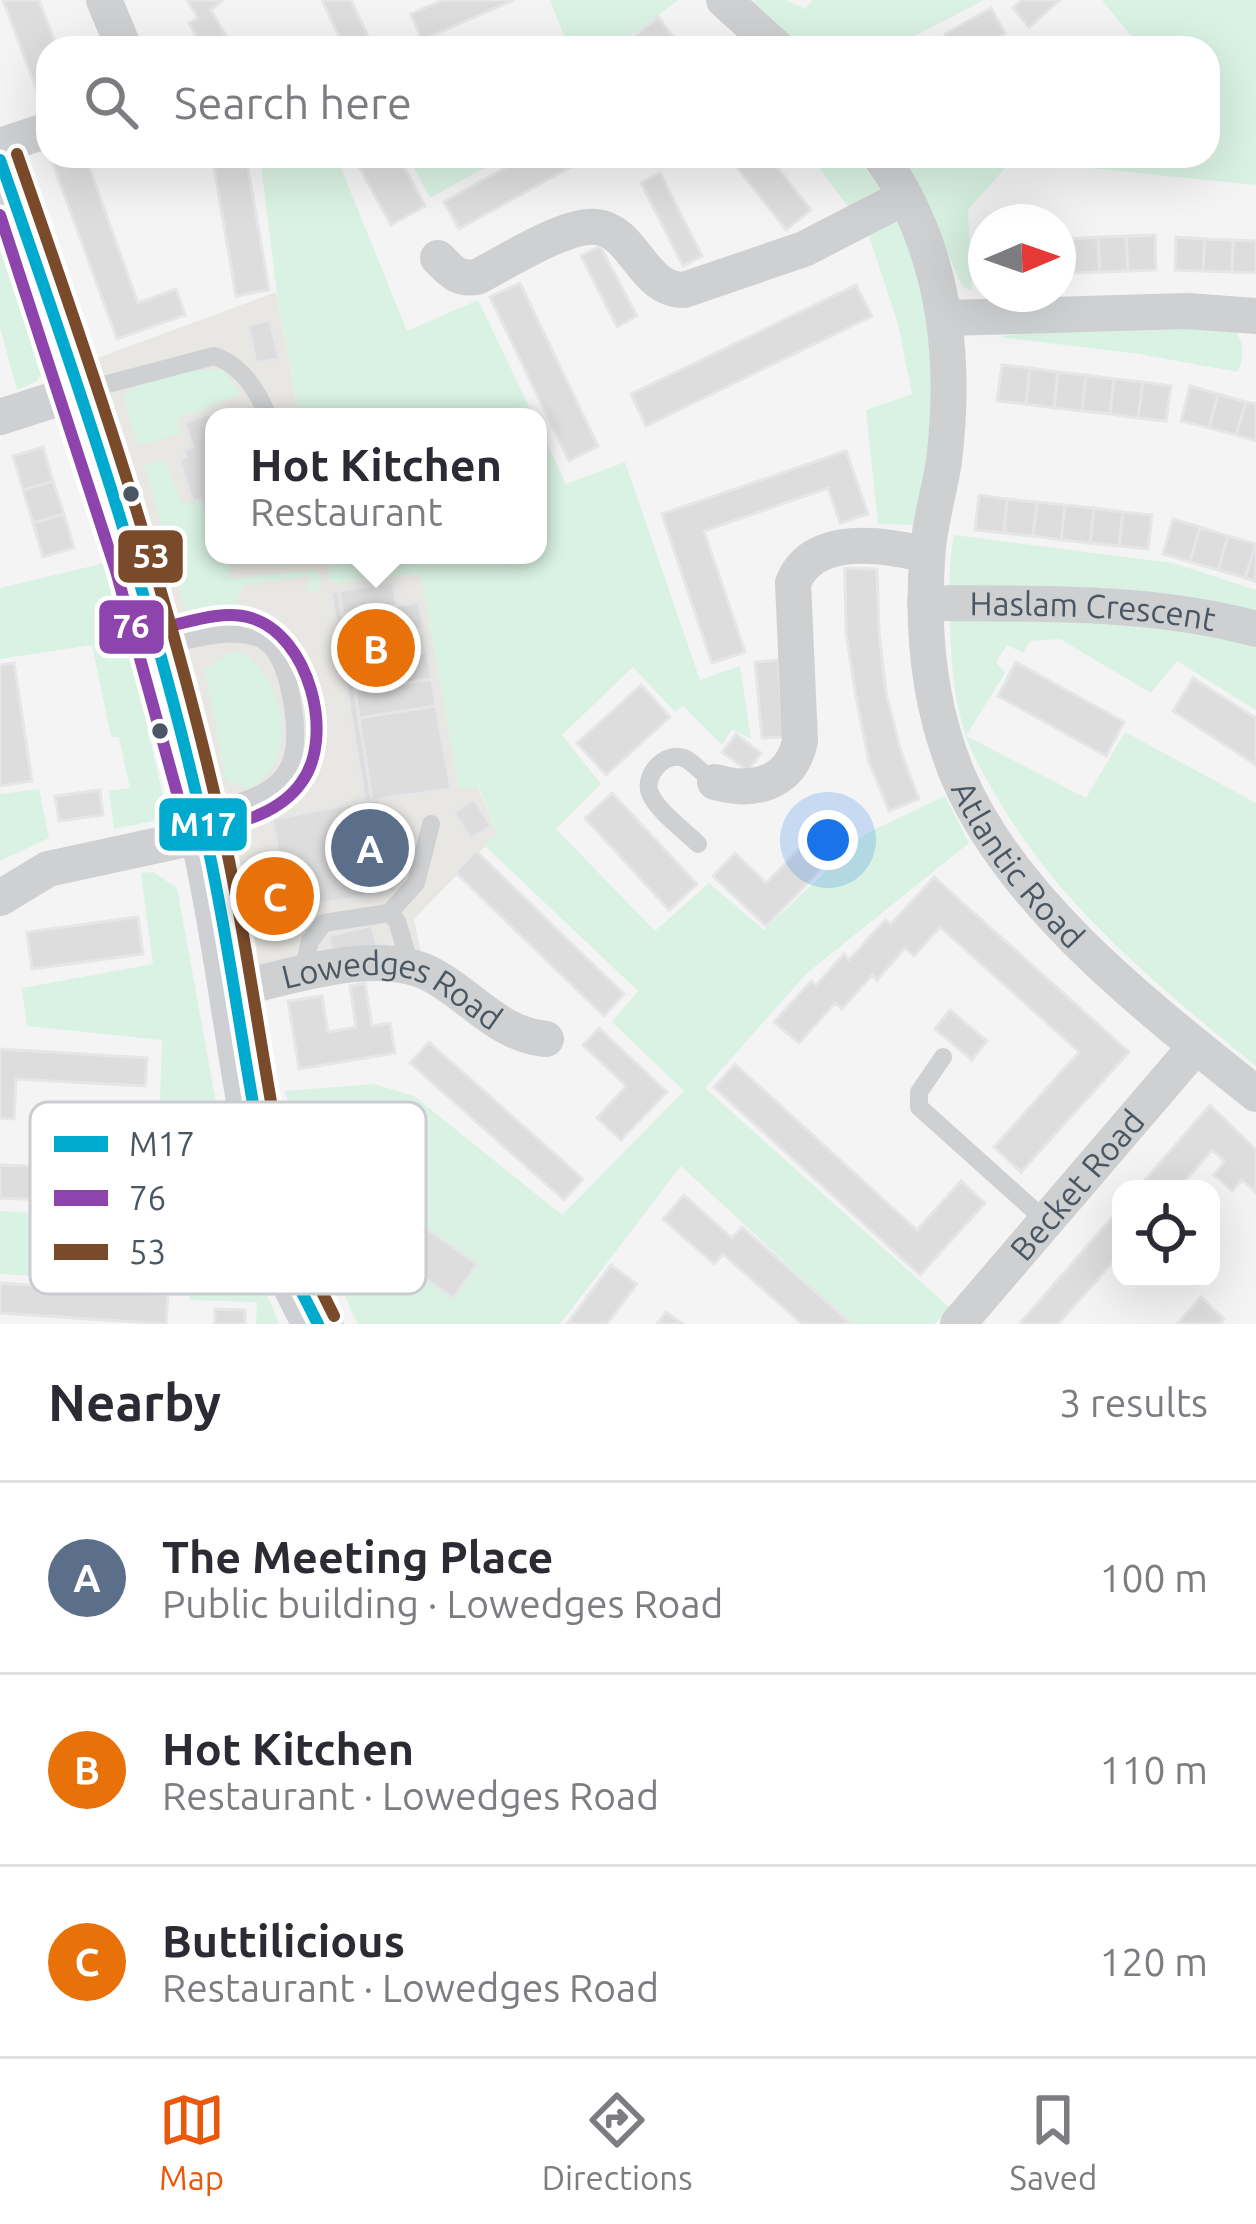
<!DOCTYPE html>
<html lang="en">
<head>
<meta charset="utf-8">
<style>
	:root { --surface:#fff; --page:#f2f2f3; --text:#2b2b33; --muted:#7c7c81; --line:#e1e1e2; --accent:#ea580c }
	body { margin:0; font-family:Ubuntu,sans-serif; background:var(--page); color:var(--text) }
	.controls { position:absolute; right:36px; bottom:36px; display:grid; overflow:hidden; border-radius:24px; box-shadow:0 12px 48px #0002 }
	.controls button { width:108px; height:108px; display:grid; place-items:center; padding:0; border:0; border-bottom:3px solid var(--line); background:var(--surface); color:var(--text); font:60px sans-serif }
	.compass { position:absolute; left:968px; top:204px; width:108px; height:108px; border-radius:50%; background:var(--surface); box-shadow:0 12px 48px #0002; rotate:88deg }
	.you { position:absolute; left:828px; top:840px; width:42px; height:42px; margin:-30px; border:9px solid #fff; border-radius:50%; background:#1a73e8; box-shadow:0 0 0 18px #1a73e833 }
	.badge { display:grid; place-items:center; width:78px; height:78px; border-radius:50%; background:var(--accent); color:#fff; font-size:39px; font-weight:700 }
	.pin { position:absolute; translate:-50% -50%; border:6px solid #fff; box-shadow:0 3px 12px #0006 }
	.popup { position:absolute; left:205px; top:408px; width:342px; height:156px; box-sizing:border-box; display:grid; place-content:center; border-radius:24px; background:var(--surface); filter:drop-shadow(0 3px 9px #0005); font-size:39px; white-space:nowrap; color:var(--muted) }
	.popup b { font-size:45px; color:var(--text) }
	.popup::after { content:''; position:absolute; left:50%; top:100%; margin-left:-24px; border:24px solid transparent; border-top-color:var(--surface) }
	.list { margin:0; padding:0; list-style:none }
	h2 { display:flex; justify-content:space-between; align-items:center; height:156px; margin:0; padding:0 48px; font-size:51px }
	h2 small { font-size:39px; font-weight:400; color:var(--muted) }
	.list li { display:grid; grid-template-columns:78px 1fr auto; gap:36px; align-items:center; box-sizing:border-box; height:192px; padding:0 48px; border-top:3px solid var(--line) }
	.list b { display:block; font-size:45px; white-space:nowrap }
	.list p { margin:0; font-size:39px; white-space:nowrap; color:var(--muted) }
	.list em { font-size:39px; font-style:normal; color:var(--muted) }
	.icon { flex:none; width:66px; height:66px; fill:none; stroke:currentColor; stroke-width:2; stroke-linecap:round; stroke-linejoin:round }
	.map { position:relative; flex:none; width:1256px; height:1324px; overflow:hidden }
	.search { position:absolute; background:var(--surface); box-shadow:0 12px 48px #0002; left:36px; right:36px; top:36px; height:132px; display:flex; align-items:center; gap:30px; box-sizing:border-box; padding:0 42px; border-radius:36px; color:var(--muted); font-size:45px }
	.sheet { height:732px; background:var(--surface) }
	nav { display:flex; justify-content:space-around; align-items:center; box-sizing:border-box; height:168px; border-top:3px solid var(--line); background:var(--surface); font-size:33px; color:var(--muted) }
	nav a { display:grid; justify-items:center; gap:6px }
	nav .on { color:var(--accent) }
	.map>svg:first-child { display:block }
	.commercial { fill:#e8e7e3 }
	.green { fill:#d9f2e3 }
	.building { fill:#ddddde; stroke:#e5e6e7; stroke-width:3 }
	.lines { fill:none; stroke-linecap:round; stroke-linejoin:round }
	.lane { stroke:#ced0d2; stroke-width:18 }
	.street { stroke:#ced0d2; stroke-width:36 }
	.secondary { stroke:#ced0d4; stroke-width:51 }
	.bus-1-casing { stroke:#fff; stroke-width:21 }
	.bus-2-casing { stroke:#fff; stroke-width:21 }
	.bus-3-casing { stroke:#fff; stroke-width:21 }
	.bus-1 { stroke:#00a9ce; stroke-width:12 }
	.bus-2 { stroke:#8e44ad; stroke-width:12 }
	.bus-3 { stroke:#7a4b2a; stroke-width:12 }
	.bus-dot { fill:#4a5661; stroke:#fff; stroke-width:4.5 }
	.labels { text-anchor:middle; stroke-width:10; stroke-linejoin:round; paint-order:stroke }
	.street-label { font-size:33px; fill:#4a5661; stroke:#fff }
	.key { fill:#fff; stroke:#c9ccd0; stroke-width:3 }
	.key-label { font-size:33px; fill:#4a5661 }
	.line-badge { stroke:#fff; stroke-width:4.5 }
	.badge-label { font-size:33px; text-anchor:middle; font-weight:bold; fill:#fff }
</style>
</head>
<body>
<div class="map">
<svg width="1256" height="1324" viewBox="0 0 1256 1324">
	<rect width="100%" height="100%" fill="#f4f4f4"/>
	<path class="commercial" d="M 276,292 L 299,417 L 214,417 L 214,555 L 325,555 L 331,583 L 421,574 L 459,788 L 478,787 L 497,834 L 414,919 L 425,972 L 233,990 L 73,367 Z"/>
	<path class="green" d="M 550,0 L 678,0 L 615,48 L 525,48 L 565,38 Z
		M 757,0 L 786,0 L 806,9 L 812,0 L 984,0 L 892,48 L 803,48 L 751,3 Z
		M 1102,0 L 1256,0 L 1256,185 L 1012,160 L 968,210 L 972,291 L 963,287 L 903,156 L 1208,156 L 1208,48 L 1111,48 L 1132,37 Z
		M 260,156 L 336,156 L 407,331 L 478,300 L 534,417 L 299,417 L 278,302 Z
		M 408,156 L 506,156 L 430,198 Z
		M 811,156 L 856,156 C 910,223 935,312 935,397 C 935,439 924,483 919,525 L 878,524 L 866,410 L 912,394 L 898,324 L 869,236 Z
		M 0,217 L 51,359 L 37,381 L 17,390 L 0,328 Z
		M 1074,326 L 1233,327 C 1244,342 1245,355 1238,372 L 1139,354 L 999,337 Z
		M 209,370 L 224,370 L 240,395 L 177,419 L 181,433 L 138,446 L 123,396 C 146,378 181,371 209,370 Z
		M 538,425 L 566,484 L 625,462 L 700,680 L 740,666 L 751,739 L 732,729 L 722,745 L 683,706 L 675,712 L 633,667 L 562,735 L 601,784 L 556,829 L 655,931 L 709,883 L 764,930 L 865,834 L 945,796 L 969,843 L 807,973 L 705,1088 L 949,1307 L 935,1324 L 852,1324 L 681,1166 L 560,1324 L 358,1324 L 353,1315 L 323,1238 L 285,1091 L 374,1084 L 414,1096 L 562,1215 L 684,1091 L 612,1022 L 638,991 L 484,845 L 497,834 L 479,787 L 459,789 L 421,574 L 331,583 L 325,555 L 538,555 Z
		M 164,461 L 183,505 L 201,499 L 210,525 L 214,524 L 214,555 L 227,555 L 231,579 L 318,570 L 319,589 L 315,592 L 306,588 L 311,576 L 244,585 L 227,619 L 203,621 L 188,616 L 144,466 Z
		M 954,535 L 1173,563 L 1256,590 L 1256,710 L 1177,661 L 1151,693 L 1060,639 L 1030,641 L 1024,653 L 1007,645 L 996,662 L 1005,673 L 966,736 L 1086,798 L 1125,732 L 1256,803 L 1256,1066 C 1159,987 1062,909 998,799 C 986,778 973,757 965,734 C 954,698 951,663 950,626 C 950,595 948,565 954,535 Z
		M 109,562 L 164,800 L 157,820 L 114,829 L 109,791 L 130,788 L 119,737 L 111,737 L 92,645 L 0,659 L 0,588 Z
		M 240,652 C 284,675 304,768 246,788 L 226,781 L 205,670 L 226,654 Z
		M 39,789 L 49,838 L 0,861 L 0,794 Z
		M 153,872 L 177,888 L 238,1224 L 279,1324 L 256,1324 L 257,1302 L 190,1300 L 188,1284 L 0,1274 L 0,1211 L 156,1221 L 162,1040 L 27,1026 L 22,988 L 153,964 L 141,873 Z"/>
	<path class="building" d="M 3,0 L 39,0 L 57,48 L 48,48 L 48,92 L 39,96 Z
		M 187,0 L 223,0 L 211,10 L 233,48 L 203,48 L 189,23 L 198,18 Z
		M 322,0 L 351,0 L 368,36 L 344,47 Z
		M 443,0 L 514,0 L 422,40 L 411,14 Z
		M 1022,0 L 1060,0 L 1029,27 L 1013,8 Z
		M 991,8 L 1005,33 L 979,48 L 953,48 L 945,34 Z
		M 658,17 L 682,48 L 620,48 Z
		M 66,156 L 85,156 L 138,303 L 176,289 L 185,315 L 117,339 L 52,161 Z
		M 212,156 L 246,156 L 269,290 L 236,296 Z
		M 353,156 L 398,156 L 425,206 L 391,225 Z
		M 526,156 L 590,156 L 459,229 L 444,202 Z
		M 728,156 L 768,156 L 811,210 L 786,230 Z
		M 660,173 L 702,256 L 683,266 L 641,183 Z
		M 1155,235 L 1156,270 L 1128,271 L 1126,236 Z
		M 1126,236 L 1128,271 L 1100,272 L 1098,237 Z
		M 1098,237 L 1100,272 L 1071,273 L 1070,239 Z
		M 1176,237 L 1205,239 L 1203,271 L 1175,270 Z
		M 1058,239 L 1070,239 L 1071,273 L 1058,274 Z
		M 1205,239 L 1233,240 L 1232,272 L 1203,271 Z
		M 1233,240 L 1256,241 L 1256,273 L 1232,272 Z
		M 600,246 L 637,316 L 617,327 L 581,256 Z
		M 520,283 L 598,446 L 569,461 L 490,297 Z
		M 856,285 L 872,316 L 646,426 L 631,394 Z
		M 270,320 L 279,359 L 256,363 L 248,325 Z
		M 1002,365 L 1030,368 L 1026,404 L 997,401 Z
		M 1030,368 L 1058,372 L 1054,408 L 1026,404 Z
		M 1058,372 L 1086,375 L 1082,411 L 1054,408 Z
		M 1086,375 L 1114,379 L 1110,414 L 1082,411 Z
		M 1114,379 L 1143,382 L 1138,418 L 1110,414 Z
		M 1143,382 L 1171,386 L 1166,421 L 1138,418 Z
		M 1190,386 L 1218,394 L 1209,428 L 1181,421 Z
		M 1218,394 L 1246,402 L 1236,435 L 1209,428 Z
		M 1246,402 L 1256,404 L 1256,441 L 1236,435 Z
		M 211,413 L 214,524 L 210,526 L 201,499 L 193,502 L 179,459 L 186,457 L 183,450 L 193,447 L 184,422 Z
		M 43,447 L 53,481 L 23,490 L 13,456 Z
		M 846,451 L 868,514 L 840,523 L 828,488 L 704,531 L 745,652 L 712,663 L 662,514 Z
		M 53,481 L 64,514 L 33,523 L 23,490 Z
		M 979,495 L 1007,499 L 1004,533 L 975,530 Z
		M 1007,499 L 1037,502 L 1033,536 L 1004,533 Z
		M 1037,502 L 1065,505 L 1061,540 L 1033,536 Z
		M 1065,505 L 1094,508 L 1090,543 L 1061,540 Z
		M 1094,508 L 1123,512 L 1119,546 L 1090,543 Z
		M 1123,512 L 1152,515 L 1148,549 L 1119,546 Z
		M 64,514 L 74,548 L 43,557 L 33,523 Z
		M 1173,519 L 1200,527 L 1190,562 L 1163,554 Z
		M 1200,527 L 1228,536 L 1218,570 L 1190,562 Z
		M 1228,536 L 1256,544 L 1245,578 L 1218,570 Z
		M 1256,544 L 1256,582 L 1245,578 Z
		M 845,568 L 877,569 L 879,632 L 886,693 L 901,752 L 919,799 L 889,811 L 869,762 L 856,697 L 846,633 Z
		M 393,582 L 397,606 L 342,614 L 339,591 Z
		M 339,591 L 372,800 L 365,802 L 331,592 Z
		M 419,602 L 424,628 L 346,641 L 342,614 Z
		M 402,632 L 406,656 L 350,665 L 346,641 Z
		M 427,652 L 432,679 L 355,691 L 350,665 Z
		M 778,660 L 784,737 L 762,738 L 755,662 Z
		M 1016,662 L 1124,722 L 1106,756 L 998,696 Z
		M 14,663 L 32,781 L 0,786 L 0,665 Z
		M 1193,678 L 1256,718 L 1256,765 L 1173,711 Z
		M 432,679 L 436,706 L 359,718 L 355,691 Z
		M 641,685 L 670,717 L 606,775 L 577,743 Z
		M 436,706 L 451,789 L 372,800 L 359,718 Z
		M 736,734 L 761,753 L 748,771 L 722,752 Z
		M 100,790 L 103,815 L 59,821 L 55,796 Z
		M 612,793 L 697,884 L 669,910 L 585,818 Z
		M 379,799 L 395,891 L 289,909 L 272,819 Z
		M 474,799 L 491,826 L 471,839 L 454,812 Z
		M 833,814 L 854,835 L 766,926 L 713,876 L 735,853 L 766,883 Z
		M 476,851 L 624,994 L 604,1016 L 455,872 Z
		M 279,855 L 284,886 L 267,888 L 268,857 Z
		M 934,877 L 1129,1052 L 1021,1172 L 994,1147 L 1079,1052 L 940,927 L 914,956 L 905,948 L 877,980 L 872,975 L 842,1009 L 835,1003 L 799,1043 L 774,1022 L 811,981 L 816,985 L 844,954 L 849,960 L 885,920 L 891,924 Z
		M 284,886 L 287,903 L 266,906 L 264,888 Z
		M 138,917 L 143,954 L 32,969 L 27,932 Z
		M 372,925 L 377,946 L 334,957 L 328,936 Z
		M 365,983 L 372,1026 L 390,1023 L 395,1053 L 299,1069 L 288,1001 L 322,996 L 328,1032 L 356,1027 L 350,986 Z
		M 950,1010 L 987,1041 L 972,1060 L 935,1029 Z
		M 599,1028 L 667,1092 L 621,1140 L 597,1118 L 626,1086 L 583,1045 Z
		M 429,1042 L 583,1179 L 564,1200 L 410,1063 Z
		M 0,1049 L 147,1058 L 145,1086 L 16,1079 L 14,1119 L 0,1118 Z
		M 735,1064 L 917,1230 L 961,1181 L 985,1203 L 920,1275 L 714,1087 Z
		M 1210,1105 L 1256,1150 L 1256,1193 L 1242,1180 L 1232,1191 L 1214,1175 L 1225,1161 L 1212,1150 L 1178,1189 L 1137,1189 Z
		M 118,1131 L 142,1132 L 139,1204 L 0,1198 L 0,1165 L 116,1169 Z
		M 400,1153 L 410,1161 L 393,1182 L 383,1174 Z
		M 373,1191 L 477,1264 L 453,1298 L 350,1226 Z
		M 684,1195 L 732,1238 L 742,1227 L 852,1324 L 802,1324 L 723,1254 L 714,1264 L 663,1219 Z
		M 1121,1207 L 1121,1253 L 1058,1324 L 1023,1324 L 1021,1322 Z
		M 611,1265 L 637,1284 L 607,1324 L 567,1324 Z
		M 0,1283 L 168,1295 L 166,1324 L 0,1313 Z
		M 1201,1297 L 1224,1319 L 1220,1324 L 1177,1324 Z
		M 215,1309 L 245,1310 L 245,1324 L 215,1324 Z
		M 666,1312 L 683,1324 L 657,1324 Z"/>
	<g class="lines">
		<path class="lane" d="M 81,391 L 214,356 C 241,365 258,391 268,417
			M 164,645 C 192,640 240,624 266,642 C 282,654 289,683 292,701 C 306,782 275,794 203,813
			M 698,844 C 684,830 657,811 650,793 C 643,775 665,751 684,758 C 695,763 704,776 715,782
			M 389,913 L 416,883 L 431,824
			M 302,974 L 310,941 L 324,923 L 389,913 L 397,921 L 410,965
			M 943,1057 L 919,1092 L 919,1107 L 1046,1221"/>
		<g class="street">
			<path d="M 104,0 L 124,48"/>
			<path d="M 724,0 L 777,48"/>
			<path d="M 0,146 L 48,130"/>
			<path id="s1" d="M 880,156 C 944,246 957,354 944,461 C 939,495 928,527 927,561 C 922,633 930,709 958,776 C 1013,905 1150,1009 1256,1094"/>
			<path d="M 438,258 C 451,271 457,280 477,277 C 505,263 566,223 597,227 C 635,232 642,290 684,290 L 804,249 L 905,197"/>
			<path d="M 945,318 L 1187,311 L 1256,316"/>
			<path d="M 0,417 L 81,391"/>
			<path id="s2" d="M 925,603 C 1035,604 1149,600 1256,629"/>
			<path d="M 715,782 C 753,793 791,784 800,741 L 793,583 C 812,533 884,544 927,555"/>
			<path d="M 0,898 L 48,869 L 205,835"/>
			<path id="s3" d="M 233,990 C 290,977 381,945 434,976 C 473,998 500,1035 546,1039"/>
			<path id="s4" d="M 958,1324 L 1196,1046"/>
		</g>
		<path class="secondary" d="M 0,160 C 76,377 151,594 202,819 C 233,955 245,1094 277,1230 L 291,1271 L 318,1324"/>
		<g class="bus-1-casing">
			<path id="bus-1" d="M 0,160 C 76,377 151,595 202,819 C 233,955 247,1094 277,1230 L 291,1271 L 318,1324"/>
		</g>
		<g class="bus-2-casing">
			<path id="bus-2" d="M 0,215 L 116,571 L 185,822 L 193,830 L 204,832 C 238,823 279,814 301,783 C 336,737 309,635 251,618 C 226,610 195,620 170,626"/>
		</g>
		<g class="bus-3-casing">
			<path id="bus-3" d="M 17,154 C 93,371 168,589 219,814 C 250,950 265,1089 294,1225 L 308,1264 L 334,1316"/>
		</g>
		<use href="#bus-1" class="bus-1"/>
		<use href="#bus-2" class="bus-2"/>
		<use href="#bus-3" class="bus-3"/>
	</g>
	<g class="bus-dot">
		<circle cx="131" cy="494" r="10"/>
		<circle cx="160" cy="731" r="10"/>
	</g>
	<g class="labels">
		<g class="street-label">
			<text dy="12" stroke="none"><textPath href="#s2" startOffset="168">Haslam Crescent</textPath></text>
			<text dy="12" stroke="none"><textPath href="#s1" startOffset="747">Atlantic Road</textPath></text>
			<text dy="12" stroke="none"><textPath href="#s3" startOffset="168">Lowedges Road</textPath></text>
			<text dy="12" stroke="none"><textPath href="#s4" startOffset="183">Becket Road</textPath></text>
		</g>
	</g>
	<rect x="30" y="1102" width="396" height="192" rx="18" class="key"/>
	<rect x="54" y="1136" width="54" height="16" fill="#00a9ce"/>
	<rect x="54" y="1190" width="54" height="16" fill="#8e44ad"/>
	<rect x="54" y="1244" width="54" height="16" fill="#7a4b2a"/>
	<g class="key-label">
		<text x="129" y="1156">M17</text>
		<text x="129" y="1210">76</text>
		<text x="129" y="1264">53</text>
	</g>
	<g class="line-badge">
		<rect x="116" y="528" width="69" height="57" rx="12" fill="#7a4b2a"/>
		<rect x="97" y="598" width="69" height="58" rx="12" fill="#8e44ad"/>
		<rect x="157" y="796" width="92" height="57" rx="12" fill="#00a9ce"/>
	</g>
	<g class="badge-label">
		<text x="151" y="568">53</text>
		<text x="131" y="638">76</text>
		<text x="203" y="836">M17</text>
	</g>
</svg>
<div class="controls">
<button><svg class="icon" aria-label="locate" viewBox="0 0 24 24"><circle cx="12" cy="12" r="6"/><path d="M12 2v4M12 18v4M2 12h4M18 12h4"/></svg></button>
</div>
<svg class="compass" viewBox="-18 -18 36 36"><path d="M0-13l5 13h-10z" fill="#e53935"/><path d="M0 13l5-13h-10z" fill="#7c7c81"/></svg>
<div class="you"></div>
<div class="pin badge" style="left:370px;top:848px;background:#5c6f8a">A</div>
<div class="pin badge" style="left:376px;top:648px;background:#e8710a">B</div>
<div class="popup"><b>Hot Kitchen</b>Restaurant</div>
<div class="pin badge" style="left:275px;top:896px;background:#e8710a">C</div>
<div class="search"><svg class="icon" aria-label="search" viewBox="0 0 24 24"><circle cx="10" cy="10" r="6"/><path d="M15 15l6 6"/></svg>Search here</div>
</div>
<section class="sheet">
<h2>Nearby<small>3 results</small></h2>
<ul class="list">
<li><span class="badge" style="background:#5c6f8a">A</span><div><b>The Meeting Place</b><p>Public building · Lowedges Road</p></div><em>100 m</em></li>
<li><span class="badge" style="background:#e8710a">B</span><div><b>Hot Kitchen</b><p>Restaurant · Lowedges Road</p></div><em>110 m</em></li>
<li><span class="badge" style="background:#e8710a">C</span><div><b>Buttilicious</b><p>Restaurant · Lowedges Road</p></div><em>120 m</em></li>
</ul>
</section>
<nav>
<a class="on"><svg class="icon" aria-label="map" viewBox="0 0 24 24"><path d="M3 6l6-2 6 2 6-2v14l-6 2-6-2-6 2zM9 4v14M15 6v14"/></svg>Map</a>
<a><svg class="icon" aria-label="directions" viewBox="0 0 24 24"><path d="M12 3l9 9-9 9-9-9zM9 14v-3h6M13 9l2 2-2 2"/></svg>Directions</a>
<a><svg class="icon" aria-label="saved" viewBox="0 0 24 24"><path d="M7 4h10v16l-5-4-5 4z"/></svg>Saved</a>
</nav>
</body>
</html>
